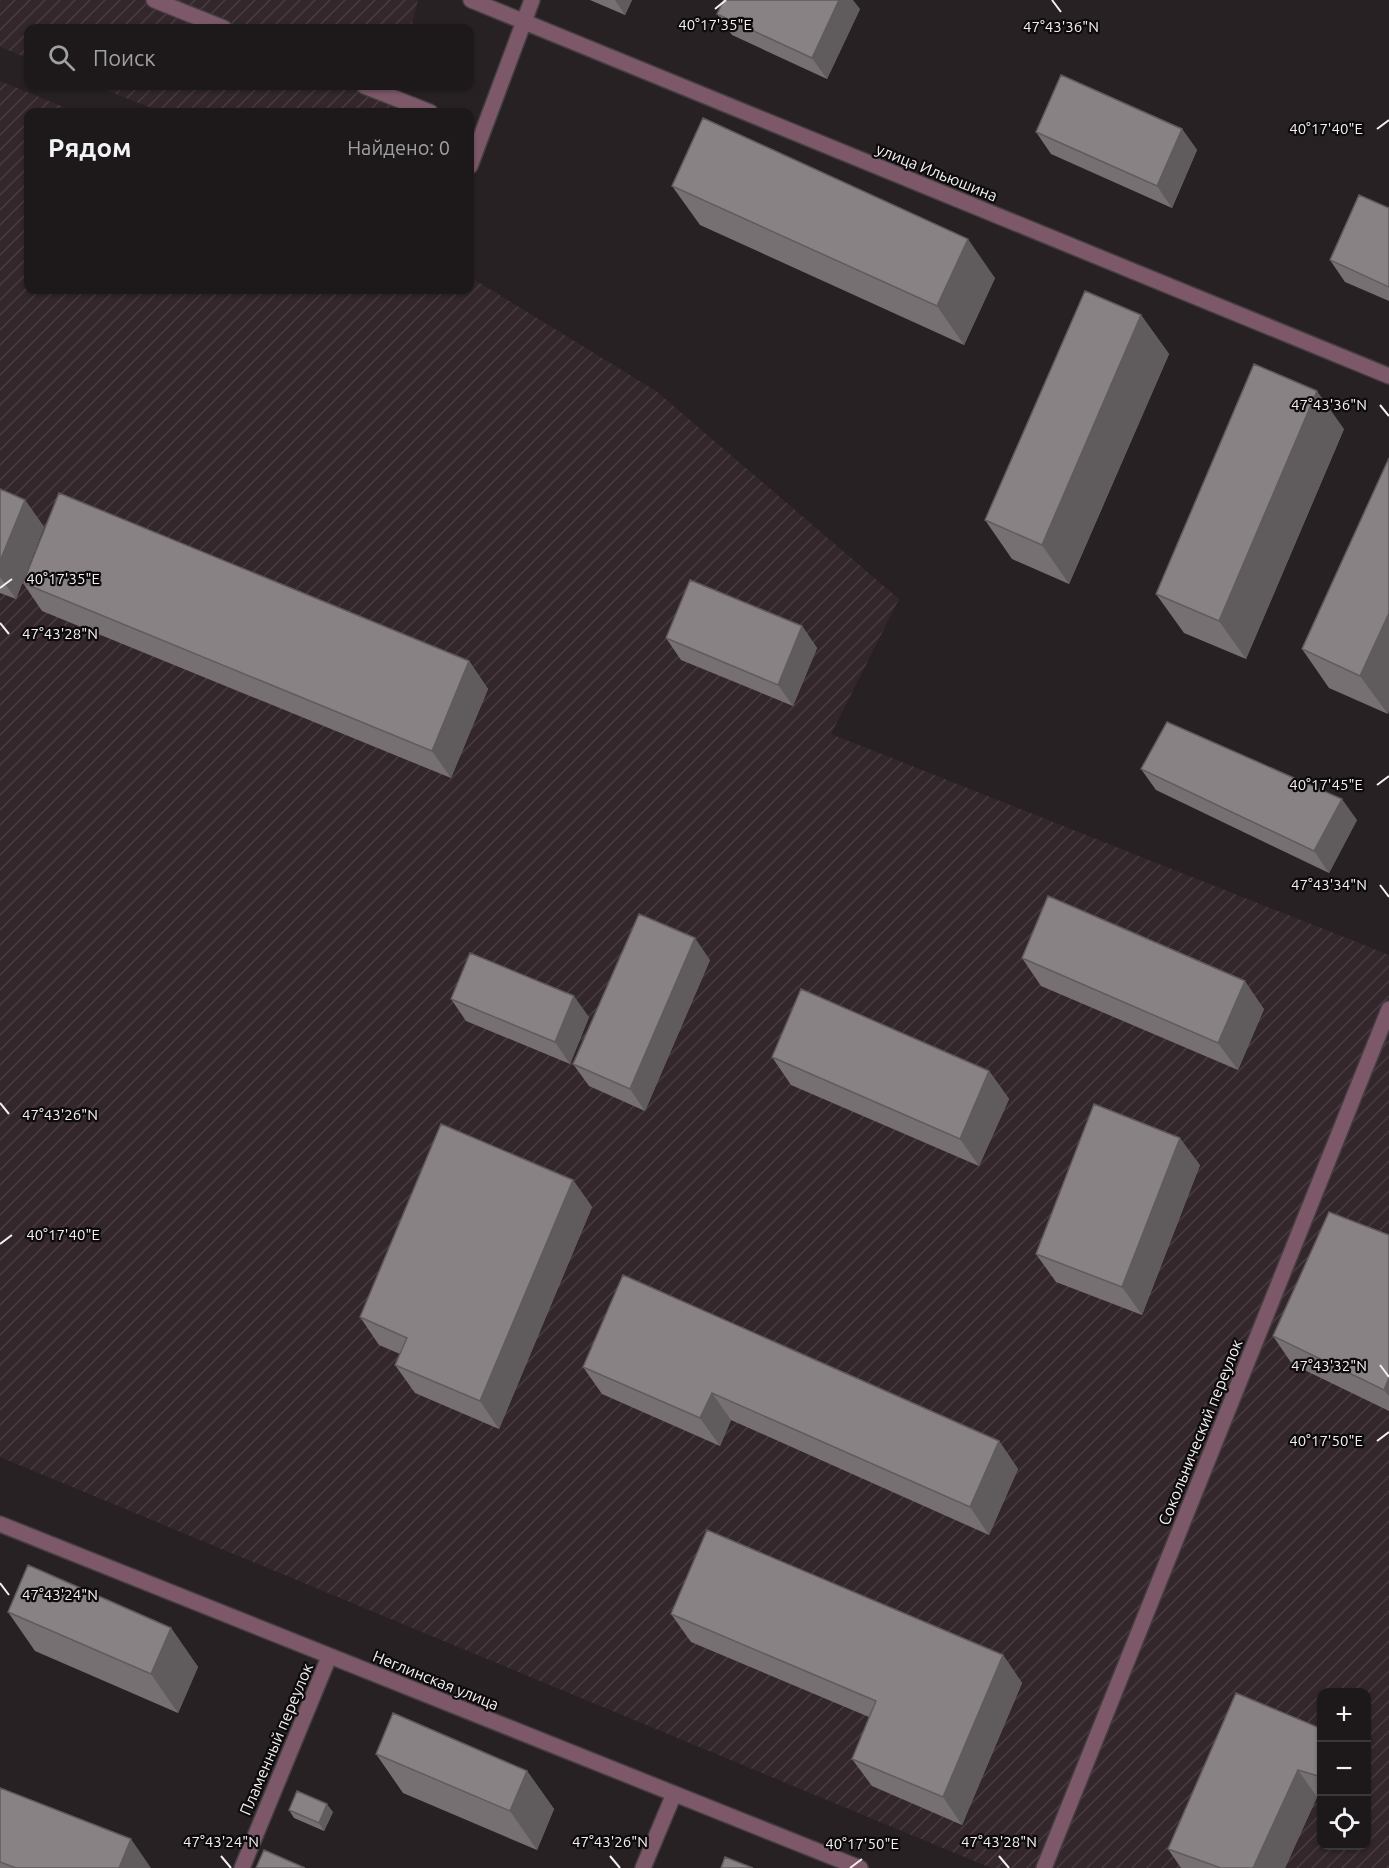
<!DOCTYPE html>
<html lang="ru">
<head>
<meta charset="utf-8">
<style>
	:root { --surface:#1d191a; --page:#2a2627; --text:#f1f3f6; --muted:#a0a0a2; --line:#3b3839 }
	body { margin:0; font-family:Ubuntu,sans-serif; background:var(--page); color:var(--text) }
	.controls { position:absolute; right:18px; bottom:18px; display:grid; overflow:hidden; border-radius:12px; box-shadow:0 2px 4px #0004 }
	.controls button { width:54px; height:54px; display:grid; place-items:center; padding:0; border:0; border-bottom:2px solid var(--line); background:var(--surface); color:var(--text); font:30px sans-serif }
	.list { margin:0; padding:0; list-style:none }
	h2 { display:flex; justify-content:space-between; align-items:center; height:78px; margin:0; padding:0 24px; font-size:26px }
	h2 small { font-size:20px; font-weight:400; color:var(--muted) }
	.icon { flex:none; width:33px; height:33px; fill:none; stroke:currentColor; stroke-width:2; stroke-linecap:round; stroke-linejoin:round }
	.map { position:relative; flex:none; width:1389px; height:1868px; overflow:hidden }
	.search { position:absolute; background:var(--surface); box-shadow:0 2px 4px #0004; left:24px; top:24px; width:450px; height:66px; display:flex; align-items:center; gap:15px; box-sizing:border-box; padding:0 21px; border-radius:12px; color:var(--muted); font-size:22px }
	.panel { position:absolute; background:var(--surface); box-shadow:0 2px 4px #0004; left:24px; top:108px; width:450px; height:186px; border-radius:12px }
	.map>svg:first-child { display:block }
	.industrial { fill:url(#industrial-furrows); fill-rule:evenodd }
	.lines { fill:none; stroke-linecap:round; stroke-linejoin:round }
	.minor-casing { stroke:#443e40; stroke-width:18 }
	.minor { stroke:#7c5869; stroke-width:15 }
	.wall { fill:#767072 }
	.shaded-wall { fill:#605b5d }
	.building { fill:#898285; stroke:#605b5d; stroke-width:1.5 }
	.ticks { fill:none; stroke:#f4f0f2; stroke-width:2 }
	.labels { text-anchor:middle; stroke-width:4.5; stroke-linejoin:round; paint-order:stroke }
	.street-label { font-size:16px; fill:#f4f0f2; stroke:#0e0b0c }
	.ticks-label { font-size:15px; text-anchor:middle; fill:#f4f0f2; stroke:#0e0b0c; stroke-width:4.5; stroke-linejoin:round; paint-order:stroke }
</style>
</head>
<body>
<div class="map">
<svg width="1389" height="1868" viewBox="0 0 1389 1868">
	<defs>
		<pattern id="industrial-furrows" width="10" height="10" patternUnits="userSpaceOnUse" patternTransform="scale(1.5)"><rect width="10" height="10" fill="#33272c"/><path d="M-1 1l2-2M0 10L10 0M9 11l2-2" fill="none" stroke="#473c41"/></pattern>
	</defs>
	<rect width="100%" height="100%" fill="#272123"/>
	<path class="industrial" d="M 0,0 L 418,0 L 411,28 L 28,28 L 28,58 L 0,47 Z
		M 0,81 L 76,112 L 28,112 L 28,290 L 470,290 L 470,277 L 656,391 L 899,599 L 831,734 L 1389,955 L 1389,1868 L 991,1868 L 0,1457 ZM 1322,1692 L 1366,1692 L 1366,1846 L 1322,1846 Z
		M 95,86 L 399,86 L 393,112 L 162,112 Z"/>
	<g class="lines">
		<g class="minor-casing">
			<path id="minor" d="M 154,0 L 224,28
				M 471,0 L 1389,376
				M 364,86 L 430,112
				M 470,166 L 532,0
				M 0,1524 L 860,1868
				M 242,1868 L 329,1657
				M 643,1868 L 674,1794
				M 1044,1868 L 1389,1009"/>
		</g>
		<use href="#minor" class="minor"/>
	</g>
	<path class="wall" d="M 590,0 L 632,0 L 625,15 Z
		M 860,9 L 827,79 L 732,35 L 717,14 Z
		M 1182,129 L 1197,150 L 1172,208 L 1051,154 L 1036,132 Z
		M 672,186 L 995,278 L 964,345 L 700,225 Z
		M 1389,208 L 1389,301 L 1345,282 L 1330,260 Z
		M 1141,315 L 1169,354 L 1069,584 L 1012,559 L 985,520 Z
		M 1344,429 L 1246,659 L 1184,633 L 1156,594 Z
		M 1389,458 L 1388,714 L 1329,688 L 1302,649 Z
		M 0,489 L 25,500 L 44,527 L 16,599 L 0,593 Z
		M 23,583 L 469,661 L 488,689 L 451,778 L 42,611 Z
		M 802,626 L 817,648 L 793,706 L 681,660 L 666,638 Z
		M 1141,769 L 1357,820 L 1329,873 L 1156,790 Z
		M 1022,958 L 1264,1009 L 1238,1070 L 1041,986 Z
		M 710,960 L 645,1111 L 589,1086 L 573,1064 Z
		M 451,999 L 589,1017 L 570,1064 L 466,1021 Z
		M 772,1057 L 989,1071 L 1009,1099 L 979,1166 L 791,1085 Z
		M 1200,1165 L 1142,1315 L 1056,1282 L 1036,1254 Z
		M 573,1180 L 592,1207 L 499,1429 L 415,1393 L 395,1365 L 400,1354 L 379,1345 L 360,1317 Z
		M 1389,1235 L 1389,1411 L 1292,1364 L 1273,1336 Z
		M 583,1367 L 999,1441 L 1018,1469 L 989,1535 L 731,1420 L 720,1446 L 602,1394 Z
		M 8,1612 L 171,1628 L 198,1667 L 178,1713 L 35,1651 Z
		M 671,1614 L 1003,1655 L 1022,1683 L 962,1825 L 872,1786 L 852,1759 L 869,1717 L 691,1642 Z
		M 1322,1729 L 1322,1799 L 1317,1797 L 1285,1868 L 1181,1868 L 1168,1849 Z
		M 376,1754 L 527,1771 L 554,1809 L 537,1850 L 403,1793 Z
		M 0,1788 L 151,1868 L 0,1868 Z
		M 289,1810 L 333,1812 L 324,1831 L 294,1818 Z"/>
	<path class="shaded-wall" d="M 615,0 L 632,0 L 625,15 Z
		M 839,0 L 853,0 L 860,9 L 827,79 L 812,58 Z
		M 1182,129 L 1197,150 L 1172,208 L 1157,186 Z
		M 968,239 L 995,278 L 964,345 L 937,306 Z
		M 1141,315 L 1169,354 L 1069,584 L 1042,545 Z
		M 1317,391 L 1344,429 L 1246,659 L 1219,621 Z
		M 25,500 L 44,527 L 16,599 L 0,577 L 0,561 Z
		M 1389,613 L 1389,711 L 1388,714 L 1360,676 Z
		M 802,626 L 817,648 L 793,706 L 778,685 Z
		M 469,661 L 488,689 L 451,778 L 432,751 Z
		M 1342,799 L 1357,820 L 1329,873 L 1314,851 Z
		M 695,938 L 710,960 L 645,1111 L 630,1089 Z
		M 1245,981 L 1264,1009 L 1238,1070 L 1218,1043 Z
		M 574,996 L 589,1017 L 570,1064 L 555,1042 Z
		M 989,1071 L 1009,1099 L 979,1166 L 960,1139 Z
		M 1180,1138 L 1200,1165 L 1142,1315 L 1122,1287 Z
		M 573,1180 L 592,1207 L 499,1429 L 480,1401 Z
		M 1389,1378 L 1389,1396 L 1384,1390 Z
		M 712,1393 L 731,1420 L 720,1446 L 700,1418 Z
		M 999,1441 L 1018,1469 L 989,1535 L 970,1507 Z
		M 171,1628 L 198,1667 L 178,1713 L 151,1674 Z
		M 1003,1655 L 1022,1683 L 962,1825 L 943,1797 Z
		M 1322,1767 L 1322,1781 L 1318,1776 Z
		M 1298,1770 L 1317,1797 L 1285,1868 L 1253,1868 Z
		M 527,1771 L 554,1809 L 537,1850 L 510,1811 Z
		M 327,1804 L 333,1812 L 324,1831 L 319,1823 Z
		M 131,1839 L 151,1868 L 119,1868 Z"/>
	<path class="building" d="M 724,0 L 839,0 L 812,58 L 717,14 Z
		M 1061,75 L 1182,129 L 1157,186 L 1036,132 Z
		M 703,118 L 968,239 L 937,306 L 672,186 Z
		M 1359,195 L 1389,208 L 1389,287 L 1330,260 Z
		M 1085,291 L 1141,315 L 1042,545 L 985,520 Z
		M 1254,364 L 1317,391 L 1219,621 L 1156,594 Z
		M 1389,458 L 1389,613 L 1360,676 L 1302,649 Z
		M 0,489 L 25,500 L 0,561 Z
		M 59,493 L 469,661 L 432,751 L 23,583 Z
		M 690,580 L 802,626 L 778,685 L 666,638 Z
		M 1167,722 L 1342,799 L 1314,851 L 1141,769 Z
		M 1048,896 L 1245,981 L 1218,1043 L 1022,958 Z
		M 639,914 L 695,938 L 630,1089 L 573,1064 Z
		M 470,953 L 574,996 L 555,1042 L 451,999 Z
		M 801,989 L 989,1071 L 960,1139 L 772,1057 Z
		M 1094,1104 L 1180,1138 L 1122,1287 L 1036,1254 Z
		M 441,1124 L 573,1180 L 480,1401 L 395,1365 L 407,1338 L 360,1317 Z
		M 1329,1212 L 1389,1235 L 1389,1378 L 1384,1390 L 1273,1336 Z
		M 623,1275 L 999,1441 L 970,1507 L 712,1393 L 700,1418 L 583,1367 Z
		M 707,1530 L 1003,1655 L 943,1797 L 852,1759 L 876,1701 L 671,1614 Z
		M 28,1565 L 171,1628 L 151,1674 L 8,1612 Z
		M 1236,1693 L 1322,1729 L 1322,1767 L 1318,1776 L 1298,1770 L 1253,1868 L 1221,1868 L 1168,1849 Z
		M 393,1713 L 527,1771 L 510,1811 L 376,1754 Z
		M 0,1788 L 131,1839 L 119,1868 L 16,1868 L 0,1862 Z
		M 297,1791 L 327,1804 L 319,1823 L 289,1810 Z
		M 264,1850 L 305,1868 L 256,1868 Z
		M 725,1857 L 753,1868 L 721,1868 Z"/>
	<path class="ticks" d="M 1052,0 L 1061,12M 715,9 L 726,0M 1377,129 L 1389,120M 1380,405 L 1389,416M 0,588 L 12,579M 0,623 L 9,634M 1377,785 L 1389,776M 1380,885 L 1389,897M 0,1103 L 9,1114M 0,1244 L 12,1235M 1380,1365 L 1389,1377M 1377,1441 L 1389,1432M 0,1583 L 9,1595M 221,1856 L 231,1868M 610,1856 L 620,1868M 999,1856 L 1009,1868M 850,1868 L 862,1859"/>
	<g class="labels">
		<g class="street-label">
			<text transform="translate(937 172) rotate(22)" y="6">улица Ильюшина</text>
			<text transform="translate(1200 1432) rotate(-68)" y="6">Сокольнический переулок</text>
			<text transform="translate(436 1680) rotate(22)" y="6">Неглинская улица</text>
			<text transform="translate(276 1739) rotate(-67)" y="6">Пламенный переулок</text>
		</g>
	</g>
	<g class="ticks-label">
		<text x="715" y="30">40°17'35"E</text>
		<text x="1061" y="32">47°43'36"N</text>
		<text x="1326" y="134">40°17'40"E</text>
		<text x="1329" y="410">47°43'36"N</text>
		<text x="63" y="584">40°17'35"E</text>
		<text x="60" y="639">47°43'28"N</text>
		<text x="1326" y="790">40°17'45"E</text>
		<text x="1329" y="890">47°43'34"N</text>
		<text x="60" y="1120">47°43'26"N</text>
		<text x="63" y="1240">40°17'40"E</text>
		<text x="1329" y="1371">47°43'32"N</text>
		<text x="1326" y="1446">40°17'50"E</text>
		<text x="60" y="1600">47°43'24"N</text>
		<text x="221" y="1847">47°43'24"N</text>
		<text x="610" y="1847">47°43'26"N</text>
		<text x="999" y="1847">47°43'28"N</text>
		<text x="862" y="1849">40°17'50"E</text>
	</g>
</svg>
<div class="controls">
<button>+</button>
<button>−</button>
<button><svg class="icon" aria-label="locate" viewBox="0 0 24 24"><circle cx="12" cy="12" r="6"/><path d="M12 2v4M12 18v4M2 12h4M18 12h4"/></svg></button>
</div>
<div class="search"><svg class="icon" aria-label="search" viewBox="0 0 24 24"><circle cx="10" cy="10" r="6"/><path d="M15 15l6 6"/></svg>Поиск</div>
<section class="panel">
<h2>Рядом<small>Найдено: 0</small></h2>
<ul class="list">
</ul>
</section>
</div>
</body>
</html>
